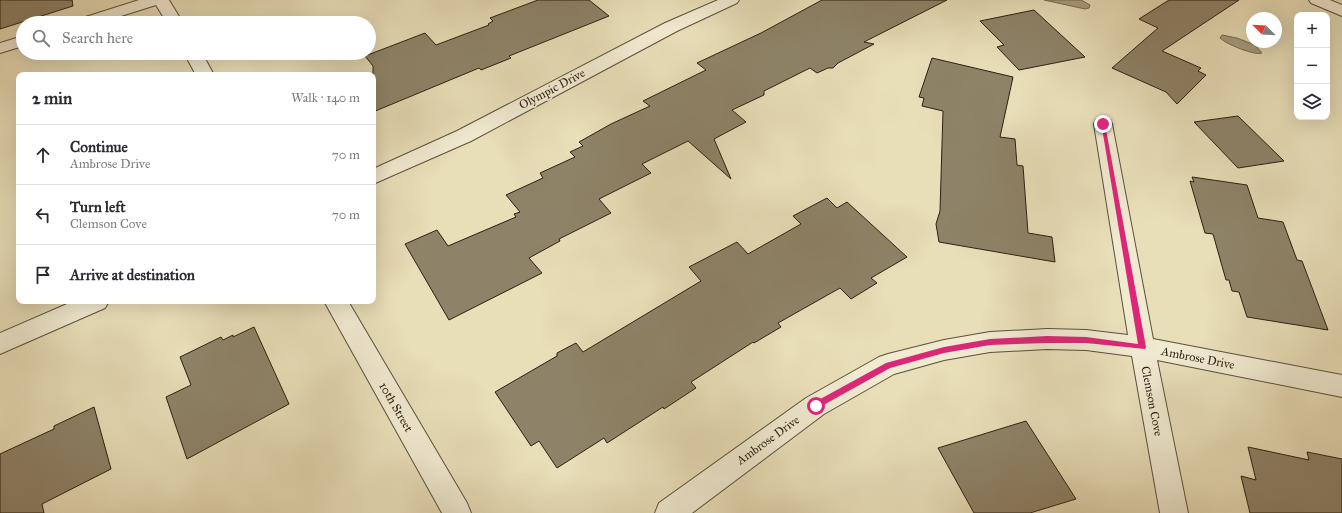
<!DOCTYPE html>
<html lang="en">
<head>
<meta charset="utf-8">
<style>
	:root { --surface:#fff; --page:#f7f7f7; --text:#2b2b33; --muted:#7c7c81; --line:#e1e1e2 }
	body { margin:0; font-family:"IM FELL Great Primer",serif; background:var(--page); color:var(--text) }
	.controls { position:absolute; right:12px; top:12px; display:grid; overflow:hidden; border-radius:8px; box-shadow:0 4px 16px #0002 }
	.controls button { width:36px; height:36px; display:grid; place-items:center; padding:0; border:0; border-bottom:1px solid var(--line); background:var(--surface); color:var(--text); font:20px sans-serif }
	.compass { position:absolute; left:1246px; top:12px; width:36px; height:36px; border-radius:50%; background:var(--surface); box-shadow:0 4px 16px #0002; rotate:294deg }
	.stop { position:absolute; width:12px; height:12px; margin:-9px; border:3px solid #db2777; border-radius:50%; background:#fff }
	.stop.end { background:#db2777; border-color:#fff; box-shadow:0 1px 4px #0008 }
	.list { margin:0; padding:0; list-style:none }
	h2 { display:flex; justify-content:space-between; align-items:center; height:52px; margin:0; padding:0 16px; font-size:17px }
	h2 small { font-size:13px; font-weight:400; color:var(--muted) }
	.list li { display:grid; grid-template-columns:26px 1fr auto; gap:12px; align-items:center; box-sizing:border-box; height:60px; padding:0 16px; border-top:1px solid var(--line) }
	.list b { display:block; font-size:15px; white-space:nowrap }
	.list p { margin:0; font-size:13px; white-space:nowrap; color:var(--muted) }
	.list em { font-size:13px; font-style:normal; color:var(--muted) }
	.icon { flex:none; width:22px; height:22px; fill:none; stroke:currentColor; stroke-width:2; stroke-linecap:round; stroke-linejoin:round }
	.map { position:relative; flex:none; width:1342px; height:513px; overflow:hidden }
	.search { position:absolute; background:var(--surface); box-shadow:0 4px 16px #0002; left:16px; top:16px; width:360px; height:44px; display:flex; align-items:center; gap:10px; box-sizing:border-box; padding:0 14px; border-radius:22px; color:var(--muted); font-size:15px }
	.panel { position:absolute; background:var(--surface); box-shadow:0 4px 16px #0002; left:16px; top:72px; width:360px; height:232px; border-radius:8px }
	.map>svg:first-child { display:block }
	.water { fill:#a89d7f; stroke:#766b53 }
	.building { fill:#8e8368; stroke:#2c2011 }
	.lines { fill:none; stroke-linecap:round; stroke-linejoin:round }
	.minor-casing { stroke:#5b503b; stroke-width:2 }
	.minor { fill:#f0ead1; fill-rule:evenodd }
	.route { fill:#db2777 }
	.labels { text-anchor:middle; stroke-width:3.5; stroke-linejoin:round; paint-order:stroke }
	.street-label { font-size:12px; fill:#2c2011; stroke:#f0ead1 }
</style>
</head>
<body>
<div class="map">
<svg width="1342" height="513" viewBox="0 0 1342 513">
	<rect width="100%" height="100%" fill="#e8deb8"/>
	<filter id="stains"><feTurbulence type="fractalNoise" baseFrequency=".005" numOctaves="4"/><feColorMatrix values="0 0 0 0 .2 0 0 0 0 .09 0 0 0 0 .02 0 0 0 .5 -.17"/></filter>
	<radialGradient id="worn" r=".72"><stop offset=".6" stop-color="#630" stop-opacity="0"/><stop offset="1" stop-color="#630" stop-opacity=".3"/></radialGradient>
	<path class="water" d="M 1044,0 L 1081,0 L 1090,5 L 1089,8 L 1085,9 Z
		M 1222,35 L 1237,38 L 1255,45 L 1262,53 C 1255,56 1226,44 1220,38 Z"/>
	<path class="building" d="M 0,0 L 72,0 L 73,6 L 0,29 Z
		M 538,0 L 589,0 L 609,16 L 509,56 L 511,58 L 481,70 L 479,68 L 373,112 L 373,66 L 365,56 L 425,33 L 436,45 L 489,25 L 488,24 L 493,21 L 490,18 Z
		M 822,0 L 947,0 L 864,42 L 874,44 L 838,63 L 833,68 L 828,68 L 817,73 L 810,68 L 764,91 L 764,95 L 732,110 L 746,122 L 714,139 L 731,179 L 688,141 L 642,164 L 651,173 L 599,199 L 611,213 L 559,239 L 560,241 L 529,258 L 542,273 L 449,320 L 405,244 L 437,230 L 448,246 L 516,217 L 514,214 L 520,212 L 506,195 L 543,178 L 540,173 L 575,157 L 570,152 L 583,146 L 579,142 L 611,124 L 650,106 L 643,101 L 706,70 L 697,63 L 761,33 Z
		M 1169,0 L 1239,0 L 1162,51 L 1201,68 L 1198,71 L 1206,75 L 1177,104 L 1166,92 L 1112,68 L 1158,28 L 1139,19 Z
		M 1034,10 L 1085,57 L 1019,70 L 997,47 L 1004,45 L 980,21 Z
		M 932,58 L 1013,77 L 1000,137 L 1015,139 L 1017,165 L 1023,166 L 1028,233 L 1052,237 L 1055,262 L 939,242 L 936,224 L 940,211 L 943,111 L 922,106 L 924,98 L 919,97 Z
		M 1238,116 L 1284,161 L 1238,168 L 1194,122 Z
		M 1192,177 L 1247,185 L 1258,218 L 1283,222 L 1297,260 L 1302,261 L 1328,330 L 1247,317 L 1239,292 L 1232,291 L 1229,280 L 1226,280 L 1213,234 L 1205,233 L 1190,181 L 1194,182 Z
		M 827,198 L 837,208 L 847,202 L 907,257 L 871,278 L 877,283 L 851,299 L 840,288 L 778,323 L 781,327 L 754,343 L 753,342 L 691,382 L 696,388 L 664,409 L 663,407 L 607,443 L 604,438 L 557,468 L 539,441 L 531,446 L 495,392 L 557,356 L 557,353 L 576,343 L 583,352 L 701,281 L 689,267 L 737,242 L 748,254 L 801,224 L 793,216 Z
		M 254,327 L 289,404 L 187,459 L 166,397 L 191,385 L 180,357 L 221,337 L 223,340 L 233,335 L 233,337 Z
		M 94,407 L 111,469 L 42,504 L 44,513 L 0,513 L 0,454 L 54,429 L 54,426 Z
		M 1026,421 L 1076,499 L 1030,513 L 974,513 L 938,448 Z
		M 1248,447 L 1309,460 L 1307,452 L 1342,459 L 1342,513 L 1250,513 L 1241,476 L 1256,480 Z"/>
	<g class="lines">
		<g class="minor-casing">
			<path id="minor" d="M 139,0 L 169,0 L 183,23 L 167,23 L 156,5 L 99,23 L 74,23 L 76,20 Z
				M 718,0 L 739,0 L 737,3 L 677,31 L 471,141 L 373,184 L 373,169 L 457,131 L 665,23 Z
				M 1309,0 L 1330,0 L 1342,5 L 1342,16 L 1311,3 Z
				M 23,36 L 23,46 L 0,53 L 0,43 Z
				M 184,53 L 202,53 L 214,75 L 196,75 Z
				M 1103,118 L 1110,120 L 1112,124 L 1153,339 L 1342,375 L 1342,397 L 1157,360 L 1188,513 L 1160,513 L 1132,356 L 1086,350 L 1047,349 L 990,352 L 944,360 L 894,374 L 824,414 L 692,513 L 655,513 L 659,503 L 806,398 L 879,357 L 888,354 L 944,340 L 990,332 L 1047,329 L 1086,330 L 1128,335 L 1094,124 L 1096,120 Z
				M 74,301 L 109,301 L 105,308 L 0,354 L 0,333 Z
				M 324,301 L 348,301 L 467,503 L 471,513 L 442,513 Z"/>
		</g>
		<use href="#minor" class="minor"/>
	</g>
	<path class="route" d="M 1101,122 L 1105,124 L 1146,347 L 1145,349 L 1086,343 L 1047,343 L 990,345 L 944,353 L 890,368 L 818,408 L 813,408 L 813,403 L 886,363 L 944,347 L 990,339 L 1047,336 L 1086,337 L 1138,344 Z"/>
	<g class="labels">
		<g class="street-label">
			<text transform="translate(552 89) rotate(-28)" y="4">Olympic Drive</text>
			<text transform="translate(1198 358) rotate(11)" y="4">Ambrose Drive</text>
			<text transform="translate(1152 401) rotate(79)" y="4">Clemson Cove</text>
			<text transform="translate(396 407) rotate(60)" y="4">10th Street</text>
			<text transform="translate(768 440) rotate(-36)" y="4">Ambrose Drive</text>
		</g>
	</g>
	<rect width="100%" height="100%" filter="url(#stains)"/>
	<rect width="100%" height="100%" fill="url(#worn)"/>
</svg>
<div class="controls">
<button>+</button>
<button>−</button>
<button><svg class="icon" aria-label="layers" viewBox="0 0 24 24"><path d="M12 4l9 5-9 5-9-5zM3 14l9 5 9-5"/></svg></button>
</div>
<svg class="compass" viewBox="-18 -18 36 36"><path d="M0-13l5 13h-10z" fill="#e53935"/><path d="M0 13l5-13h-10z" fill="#7c7c81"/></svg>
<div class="stop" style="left:816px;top:406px"></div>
<div class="stop end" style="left:1103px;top:124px"></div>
<div class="search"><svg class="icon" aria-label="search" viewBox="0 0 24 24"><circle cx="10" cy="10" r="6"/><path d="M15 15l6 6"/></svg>Search here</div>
<section class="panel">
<h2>2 min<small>Walk · 140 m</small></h2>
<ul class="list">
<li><svg class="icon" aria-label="ahead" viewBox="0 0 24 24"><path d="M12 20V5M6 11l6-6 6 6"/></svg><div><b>Continue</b><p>Ambrose Drive</p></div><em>70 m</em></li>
<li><svg class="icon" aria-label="left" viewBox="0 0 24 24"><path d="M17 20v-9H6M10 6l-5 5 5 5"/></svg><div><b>Turn left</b><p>Clemson Cove</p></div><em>70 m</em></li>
<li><svg class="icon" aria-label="arrive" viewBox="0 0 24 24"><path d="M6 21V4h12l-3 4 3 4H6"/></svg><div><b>Arrive at destination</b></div></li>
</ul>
</section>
</div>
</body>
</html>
